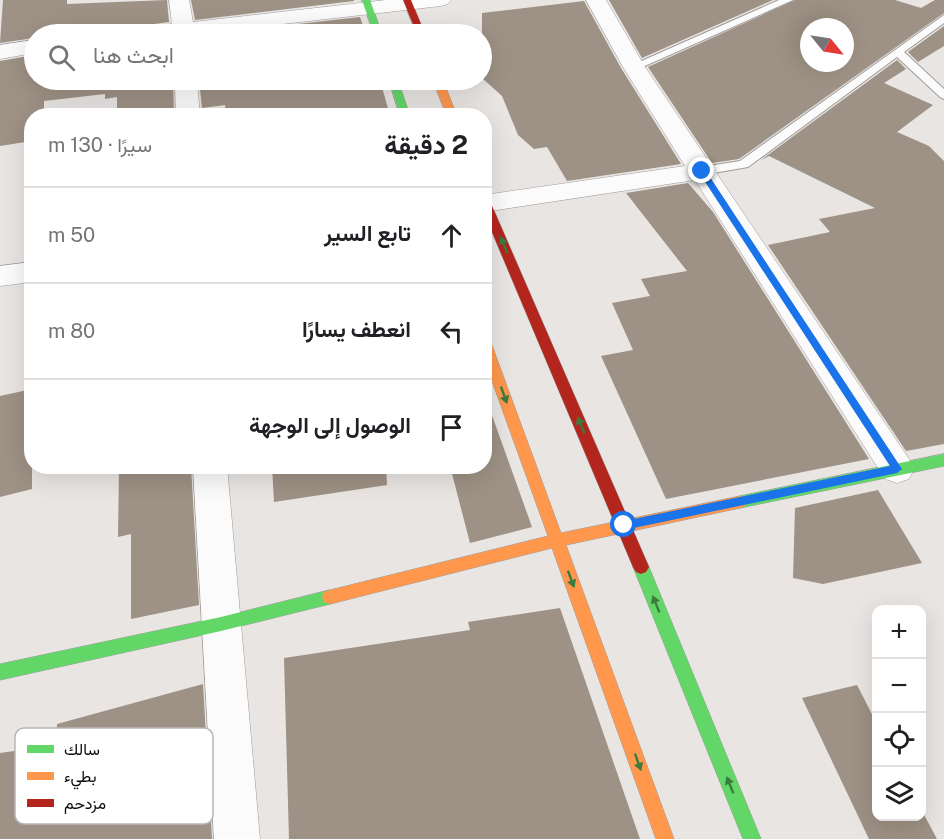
<!DOCTYPE html>
<html lang="ar">
<head>
<meta charset="utf-8">
<style>
	:root { --surface:#fff; --page:#f6f6f6; --text:#202124; --muted:#757577; --line:#e0e0e0 }
	body { margin:0; font-family:"Public Sans",Vazirmatn,sans-serif; background:var(--page); color:var(--text); direction:rtl }
	.controls { position:absolute; right:18px; bottom:18px; display:grid; overflow:hidden; border-radius:12px; box-shadow:0 6px 24px #0002 }
	.controls button { width:54px; height:54px; display:grid; place-items:center; padding:0; border:0; border-bottom:2px solid var(--line); background:var(--surface); color:var(--text); font:30px sans-serif }
	.compass { position:absolute; left:800px; top:18px; width:54px; height:54px; border-radius:50%; background:var(--surface); box-shadow:0 6px 24px #0002; rotate:120deg }
	.stop { position:absolute; width:18px; height:18px; margin:-14px; border:4px solid #1a73e8; border-radius:50%; background:#fff }
	.stop.end { background:#1a73e8; border-color:#fff; box-shadow:0 2px 6px #0008 }
	.list { margin:0; padding:0; list-style:none }
	h2 { display:flex; justify-content:space-between; align-items:center; height:78px; margin:0; padding:0 24px; font-size:26px }
	h2 small { font-size:20px; font-weight:400; color:var(--muted) }
	.list li { display:grid; grid-template-columns:39px 1fr auto; gap:18px; align-items:center; box-sizing:border-box; height:96px; padding:0 24px; border-top:2px solid var(--line) }
	.list b { display:block; font-size:22px; white-space:nowrap }
	.list em { font-size:20px; font-style:normal; color:var(--muted) }
	.icon { flex:none; width:33px; height:33px; fill:none; stroke:currentColor; stroke-width:2; stroke-linecap:round; stroke-linejoin:round }
	.map { position:relative; flex:none; width:944px; height:839px; overflow:hidden; direction:ltr }
	.search { position:absolute; background:var(--surface); box-shadow:0 6px 24px #0002; left:24px; top:24px; width:468px; height:66px; display:flex; align-items:center; gap:15px; box-sizing:border-box; padding:0 21px; border-radius:33px; color:var(--muted); font-size:22px }
	.panel { position:absolute; background:var(--surface); box-shadow:0 6px 24px #0002; left:24px; top:108px; width:468px; height:366px; border-radius:24px; direction:rtl }
	.map>svg:first-child { display:block }
	.building { fill:#9e9185; fill-rule:evenodd }
	.lines { fill:none; stroke-linecap:round; stroke-linejoin:round }
	.lane-casing { stroke:#9e9c9b; stroke-width:2 }
	.street-casing { stroke:#9e9c9b; stroke-width:1 }
	.fast-casing { stroke:#9e9c9b; stroke-width:1 }
	.slow-casing { stroke:#9e9c9b; stroke-width:1 }
	.jam-casing { stroke:#9e9c9b; stroke-width:1 }
	.lane { fill:#fcfbfb; fill-rule:evenodd }
	.street { fill:#fcfbfb; fill-rule:evenodd }
	.fast { fill:#63d668; fill-rule:evenodd }
	.slow { fill:#ff974d; fill-rule:evenodd }
	.jam { fill:#b3261e; fill-rule:evenodd }
	.oneway { fill:#3c7b3e }
	.route { fill:#1a73e8 }
	.key { fill:#fff; stroke:#b6b6b6; stroke-width:1.5 }
	.key-label { font-size:16px; fill:#0c0b0a }
</style>
</head>
<body>
<div class="map">
<svg width="944" height="839" viewBox="0 0 944 839">
	<rect width="100%" height="100%" fill="#e8e5e3"/>
	<path class="building" d="M 3,0 L 67,0 L 67,4 L 167,0 L 169,22 L 132,27 L 128,34 L 34,34 L 34,38 L 0,43 Z
		M 191,0 L 354,0 L 354,1 L 195,20 Z
		M 609,0 L 773,0 L 642,58 Z
		M 795,0 L 895,0 L 921,8 L 935,0 L 944,0 L 944,13 L 739,159 L 712,163 L 648,67 ZM 809,27 L 845,27 L 845,63 L 809,63 Z
		M 584,1 L 621,68 L 681,164 L 567,181 L 547,147 L 534,149 L 518,135 L 502,96 L 482,78 L 482,13 Z
		M 360,17 L 366,34 L 210,34 Z
		M 944,26 L 944,46 L 918,62 L 908,52 Z
		M 34,55 L 34,80 L 173,80 L 174,112 L 145,116 L 117,116 L 117,97 L 105,99 L 105,94 L 44,101 L 44,116 L 32,116 L 32,141 L 0,146 L 0,61 Z
		M 897,60 L 906,69 L 884,83 L 933,105 L 897,132 L 929,146 L 944,161 L 944,444 L 906,451 L 768,245 L 830,232 L 819,219 L 875,208 L 769,156 L 761,160 Z
		M 199,80 L 380,80 L 389,112 L 388,116 L 226,116 L 225,105 L 202,108 Z
		M 688,183 L 713,212 L 869,459 L 666,499 L 601,356 L 633,350 L 612,303 L 650,296 L 641,279 L 687,271 L 626,193 Z
		M 32,389 L 32,489 L 0,497 L 0,396 Z
		M 484,393 L 532,527 L 470,543 L 450,466 L 484,466 Z
		M 119,466 L 191,466 L 199,605 L 131,619 L 131,534 L 118,537 Z
		M 272,466 L 386,466 L 387,485 L 274,502 Z
		M 878,490 L 922,563 L 823,584 L 793,578 L 795,508 Z
		M 560,608 L 640,839 L 289,839 L 284,658 L 470,630 L 468,622 Z
		M 203,684 L 212,839 L 0,839 L 0,753 L 56,745 L 57,724 Z
		M 857,685 L 876,722 L 876,816 L 921,816 L 921,809 L 937,839 L 869,839 L 802,698 Z"/>
	<g class="lines">
		<g class="lane-casing">
			<path id="lane" d="M 779,0 L 793,0 L 638,69 L 634,70 L 628,67 Z
				M 944,15 L 944,23 L 904,52 L 944,89 L 944,99 L 940,97 L 897,57 L 748,167 L 702,175 L 696,171 L 702,167 L 740,161 Z"/>
		</g>
		<g class="street-casing">
			<path id="street" d="M 169,0 L 189,0 L 193,22 L 386,0 L 451,0 L 448,4 L 441,6 L 194,34 L 130,34 L 132,29 L 172,24 Z
				M 586,0 L 606,0 L 645,67 L 909,459 L 914,469 L 909,479 L 897,483 L 885,479 L 695,180 L 484,212 L 484,195 L 685,166 L 623,67 Z
				M 34,40 L 34,53 L 0,59 L 0,45 Z
				M 175,80 L 197,80 L 200,116 L 176,116 Z
				M 32,262 L 32,282 L 0,286 L 0,266 Z
				M 193,466 L 227,466 L 260,839 L 214,839 Z"/>
		</g>
		<g class="fast-casing">
			<path id="fast" d="M 362,0 L 370,0 L 382,34 L 374,34 Z
				M 389,80 L 398,80 L 410,116 L 400,116 Z
				M 944,454 L 944,466 L 740,508 L 735,506 L 733,502 L 735,498 L 740,496 Z
				M 641,560 L 646,562 L 649,567 L 761,839 L 743,839 L 633,567 L 636,562 Z
				M 330,590 L 336,592 L 338,597 L 336,602 L 330,604 L 221,631 L 0,680 L 0,664 L 221,617 Z"/>
		</g>
		<g class="slow-casing">
			<path id="slow" d="M 433,80 L 443,80 L 457,116 L 447,116 Z
				M 484,336 L 490,340 L 561,533 L 740,496 L 745,498 L 747,502 L 745,506 L 740,508 L 566,545 L 674,839 L 656,839 L 552,548 L 330,604 L 324,602 L 322,597 L 324,592 L 330,590 L 548,536 L 484,359 Z"/>
		</g>
		<g class="jam-casing">
			<path id="jam" d="M 403,0 L 411,0 L 425,34 L 417,34 Z
				M 484,196 L 489,199 L 649,567 L 646,572 L 641,574 L 636,572 L 633,567 L 484,213 Z"/>
		</g>
		<use href="#lane" class="lane"/>
		<use href="#street" class="street"/>
		<use href="#fast" class="fast"/>
		<use href="#slow" class="slow"/>
		<use href="#jam" class="jam"/>
	</g>
	<defs><path id="oneway-solid" d="M-6-.8H1V-3.2L6.5 0L1 3.2V.8H-6Z" transform="scale(1.5)"/></defs>
	<g class="oneway">
		<use href="#oneway-solid" transform="translate(504 245) rotate(-113)"/>
		<use href="#oneway-solid" transform="translate(504 395) rotate(70)"/>
		<use href="#oneway-solid" transform="translate(581 425) rotate(-113)"/>
		<use href="#oneway-solid" transform="translate(571 579) rotate(70)"/>
		<use href="#oneway-solid" transform="translate(656 604) rotate(-112)"/>
		<use href="#oneway-solid" transform="translate(638 762) rotate(70)"/>
		<use href="#oneway-solid" transform="translate(730 785) rotate(-112)"/>
	</g>
	<path class="route" d="M 699,169 L 706,171 L 902,469 L 897,473 L 624,530 L 618,525 L 624,521 L 890,466 L 698,171 Z"/>
	<rect x="15" y="728" width="198" height="96" rx="9" class="key"/>
	<rect x="27" y="745" width="27" height="8" fill="#63d668"/>
	<rect x="27" y="772" width="27" height="8" fill="#ff974d"/>
	<rect x="27" y="799" width="27" height="8" fill="#b3261e"/>
	<g class="key-label">
		<text x="64" y="755">سالك</text>
		<text x="64" y="782">بطيء</text>
		<text x="64" y="809">مزدحم</text>
	</g>
</svg>
<div class="controls">
<button>+</button>
<button>−</button>
<button><svg class="icon" aria-label="locate" viewBox="0 0 24 24"><circle cx="12" cy="12" r="6"/><path d="M12 2v4M12 18v4M2 12h4M18 12h4"/></svg></button>
<button><svg class="icon" aria-label="layers" viewBox="0 0 24 24"><path d="M12 4l9 5-9 5-9-5zM3 14l9 5 9-5"/></svg></button>
</div>
<svg class="compass" viewBox="-18 -18 36 36"><path d="M0-13l5 13h-10z" fill="#e53935"/><path d="M0 13l5-13h-10z" fill="#757577"/></svg>
<div class="stop" style="left:624px;top:525px"></div>
<div class="stop end" style="left:702px;top:171px"></div>
<div class="search"><svg class="icon" aria-label="search" viewBox="0 0 24 24"><circle cx="10" cy="10" r="6"/><path d="M15 15l6 6"/></svg>ابحث هنا</div>
<section class="panel">
<h2>2 دقيقة<small>سيرًا · 130 m</small></h2>
<ul class="list">
<li><svg class="icon" aria-label="ahead" viewBox="0 0 24 24"><path d="M12 20V5M6 11l6-6 6 6"/></svg><div><b>تابع السير</b></div><em>50 m</em></li>
<li><svg class="icon" aria-label="left" viewBox="0 0 24 24"><path d="M17 20v-9H6M10 6l-5 5 5 5"/></svg><div><b>انعطف يسارًا</b></div><em>80 m</em></li>
<li><svg class="icon" aria-label="arrive" viewBox="0 0 24 24"><path d="M6 21V4h12l-3 4 3 4H6"/></svg><div><b>الوصول إلى الوجهة</b></div></li>
</ul>
</section>
</div>
</body>
</html>
